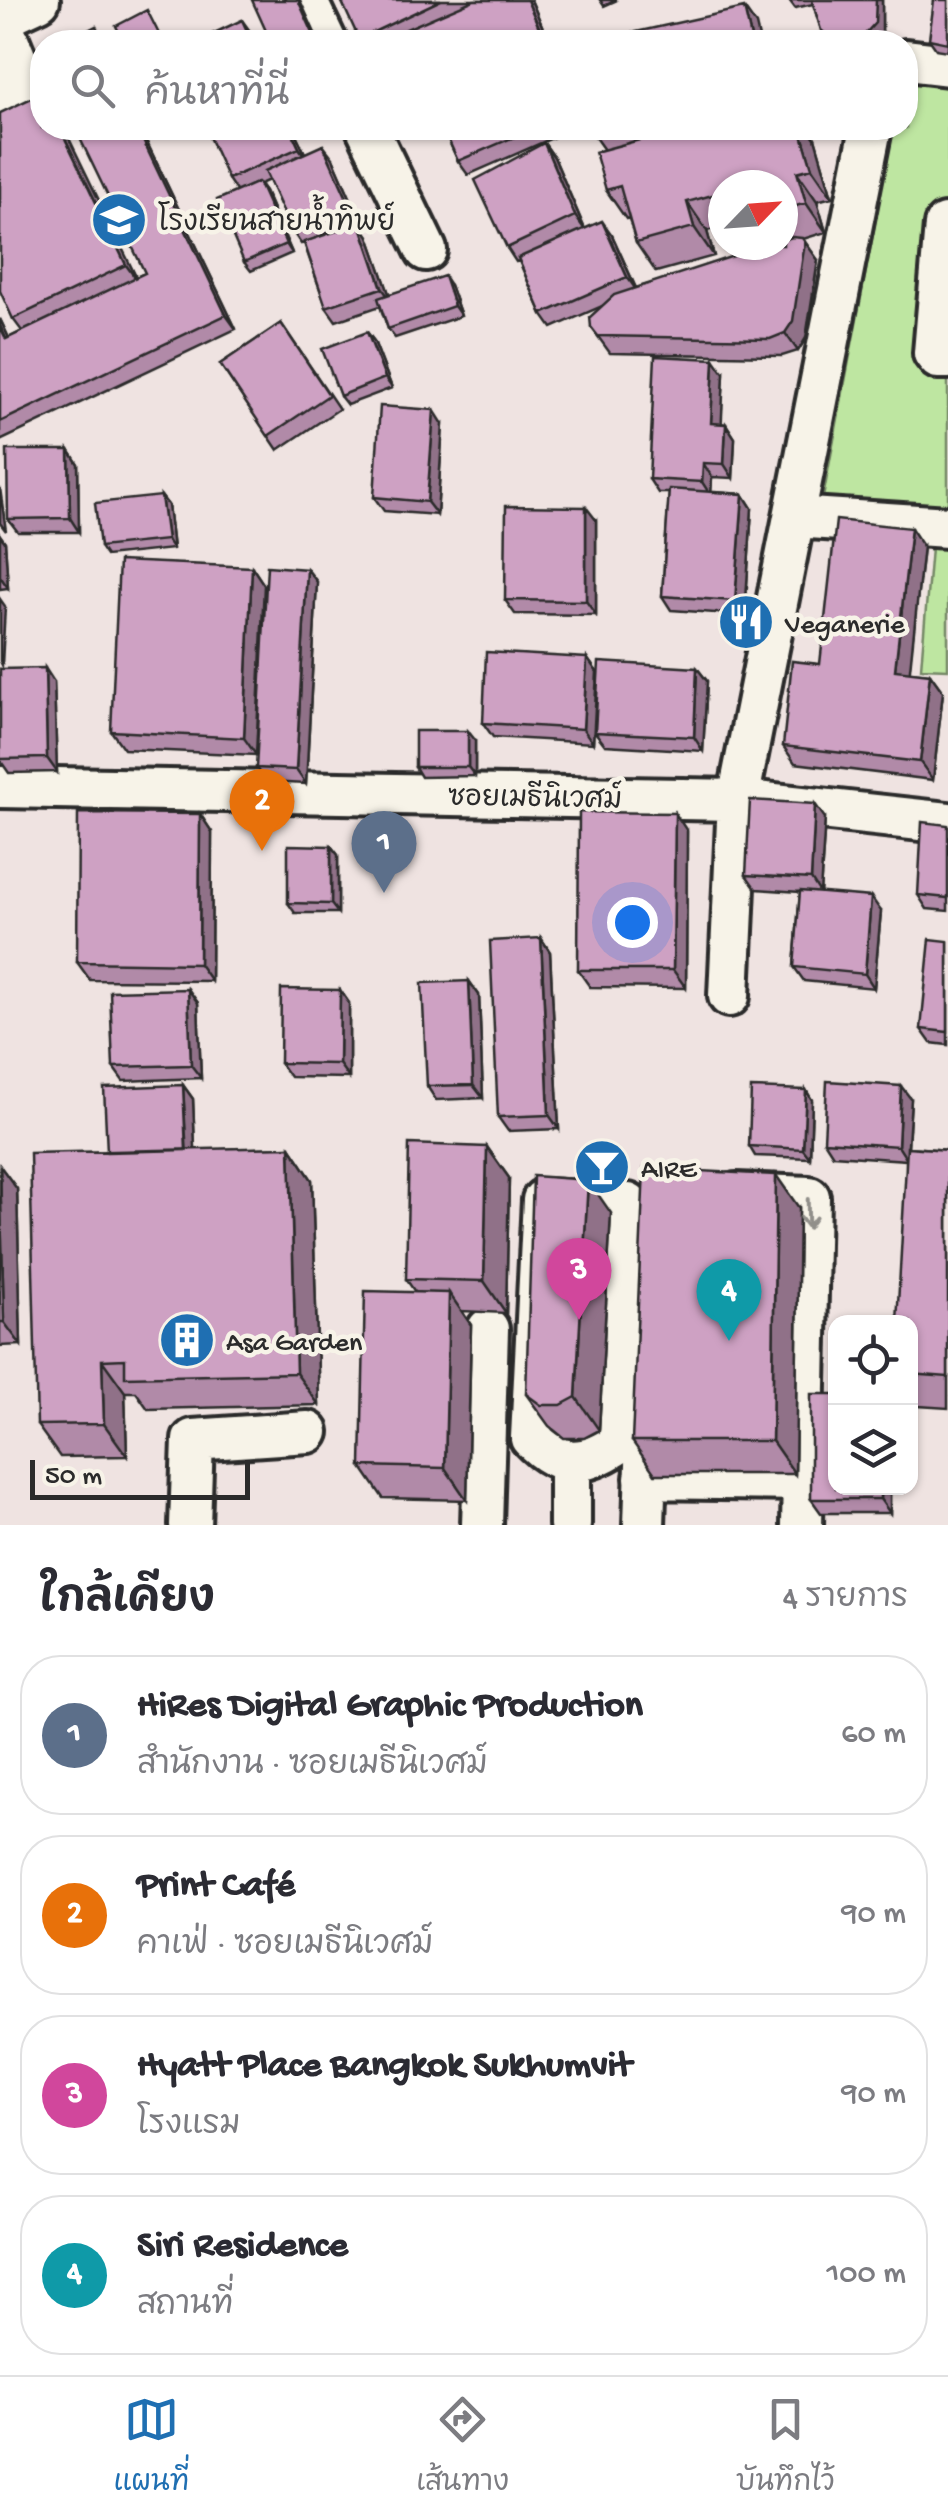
<!DOCTYPE html>
<html lang="th">
<head>
<meta charset="utf-8">
<style>
	:root { --surface:#fff; --page:#f7f7f7; --text:#2b2b33; --muted:#7c7c81; --line:#e1e1e2; --accent:#1f6fb2 }
	body { margin:0; font-family:"Gochi Hand","Playpen Sans Thai",sans-serif; background:var(--page); color:var(--text) }
	.controls { position:absolute; right:30px; bottom:30px; display:grid; overflow:hidden; border-radius:20px; box-shadow:0 2px 8px #0004 }
	.controls button { width:90px; height:90px; display:grid; place-items:center; padding:0; border:0; border-bottom:2px solid var(--line); background:var(--surface); color:var(--text); font:50px sans-serif }
	.compass { position:absolute; left:708px; top:170px; width:90px; height:90px; border-radius:50%; background:var(--surface); box-shadow:0 2px 8px #0004; rotate:65deg }
	.scale { position:absolute; left:30px; bottom:25px; width:220px; box-sizing:border-box; padding-left:10px; border:5px solid #2b2b2b; border-top:0; font-size:28px; line-height:35px; white-space:nowrap; color:#2b2b2b; -webkit-text-stroke:8px #f7f3e8; paint-order:stroke }
	.you { position:absolute; left:632px; top:922px; width:35px; height:35px; margin:-25px; border:8px solid #fff; border-radius:50%; background:#1a73e8; box-shadow:0 0 0 15px #1a73e833 }
	.badge { display:grid; place-items:center; width:65px; height:65px; border-radius:50%; background:var(--accent); color:#fff; font-size:32px; font-weight:700 }
	.pin { position:absolute; translate:-50% -82px; filter:drop-shadow(0 2px 5px #0008) }
	.pin::after { content:''; position:absolute; top:52px; width:35px; height:30px; background:inherit; clip-path:polygon(0 0,100% 0,50% 100%) }
	.list { margin:0; padding:0; list-style:none }
	h2 { display:flex; justify-content:space-between; align-items:center; height:130px; margin:0; padding:0 40px; font-size:42px }
	h2 small { font-size:32px; font-weight:400; color:var(--muted) }
	.list li { display:grid; grid-template-columns:65px 1fr auto; gap:30px; align-items:center; box-sizing:border-box; height:160px; margin:0 20px 20px; padding:0 20px; border:2px solid var(--line); border-radius:40px }
	.list b { display:block; font-size:38px; white-space:nowrap }
	.list p { margin:0; font-size:32px; white-space:nowrap; color:var(--muted) }
	.list em { font-size:32px; font-style:normal; color:var(--muted) }
	.icon { flex:none; width:55px; height:55px; fill:none; stroke:currentColor; stroke-width:2; stroke-linecap:round; stroke-linejoin:round }
	.map { position:relative; flex:none; width:948px; height:1525px; overflow:hidden }
	.search { position:absolute; background:var(--surface); box-shadow:0 2px 8px #0004; left:30px; right:30px; top:30px; height:110px; display:flex; align-items:center; gap:25px; box-sizing:border-box; padding:0 35px; border-radius:40px; color:var(--muted); font-size:38px }
	.sheet { height:850px; background:var(--surface) }
	nav { display:flex; justify-content:space-around; align-items:center; box-sizing:border-box; height:140px; border-top:2px solid var(--line); background:var(--surface); font-size:28px; color:var(--muted) }
	nav a { display:grid; justify-items:center; gap:5px }
	nav .on { color:var(--accent) }
	.map>svg:first-child { display:block }
	.green { fill:#bee6a1; stroke:#748866; stroke-width:2.5 }
	.lines { fill:none; stroke-linecap:round; stroke-linejoin:round }
	.minor-casing { stroke:#2b2b2b; stroke-width:48 }
	.minor { stroke:#f7f3e8; stroke-width:40 }
	.wall { fill:#b18aa8; stroke:#2b2b2b; stroke-width:2.5 }
	.shaded-wall { fill:#907188; stroke:#2b2b2b; stroke-width:2.5 }
	.building { fill:#cea1c3; stroke:#2b2b2b; stroke-width:2.5 }
	.oneway { stroke:#918f8a }
	.labels { text-anchor:middle; stroke-width:9; stroke-linejoin:round; paint-order:stroke }
	.poi-label { font-size:28px; fill:#2b2b2b; stroke:#f7f3e8; text-anchor:start }
	.street-label { font-size:28px; fill:#2b2b2b; stroke:#f7f3e8 }
</style>
</head>
<body>
<div class="map">
<svg width="948" height="1525" viewBox="0 0 948 1525">
	<rect width="100%" height="100%" fill="#efe3e1"/>
	<filter id="ink" filterUnits="userSpaceOnUse"><feTurbulence type="fractalNoise" baseFrequency=".01" numOctaves="2"/><feDisplacementMap in="SourceGraphic" scale="20" xChannelSelector="R" yChannelSelector="G"/><feConvolveMatrix kernelMatrix="1 2 1 2 8 2 1 2 1" color-interpolation-filters="sRGB"/></filter>
	<g filter="url(#ink)">
		<path class="green" d="M 906,82 L 948,87 L 948,669 L 921,668 L 934,512 L 822,503 L 893,128 L 906,128 Z"/>
		<g class="lines">
			<g class="minor-casing">
				<path id="minor" d="M 306,0 L 326,42
					M 0,18 L 39,0
					M 0,20 L 20,69 L 21,84 L 0,96
					M 906,60 L 948,65
					M 367,128 L 426,250
					M 945,225 L 934,353 L 938,358 L 948,358
					M 794,517 L 948,527
					M 0,787 L 738,800 L 948,823
					M 729,996 L 738,800 L 871,128
					M 736,1194 L 809,1197 L 802,1525
					M 543,1200 L 628,1204 L 619,1443 C 585,1466 560,1469 531,1438 Z
					M 645,1478 L 803,1480
					M 190,1525 L 193,1440 L 308,1432
					M 482,1525 L 488,1329
					M 570,1525 L 570,1462
					M 644,1525 L 648,1405"/>
			</g>
			<use href="#minor" class="minor"/>
		</g>
		<path class="wall" d="M 341,0 L 531,0 L 549,42 L 362,42 Z
			M 600,0 L 617,0 L 604,6 Z
			M 789,0 L 882,0 L 882,33 L 873,42 L 831,42 L 821,30 L 813,4 L 795,8 Z
			M 948,0 L 948,51 L 936,49 L 929,39 Z
			M 42,93 L 136,277 L 145,273 L 140,128 L 236,329 L 0,441 L 0,319 L 9,338 L 22,331 L 13,319 Z
			M 293,128 L 305,153 L 333,158 L 359,218 L 318,237 L 360,223 L 369,236 L 389,294 L 450,285 L 461,316 L 395,338 L 388,329 L 380,306 L 336,321 L 326,307 L 304,243 L 301,244 L 292,231 L 269,180 L 260,184 L 265,191 L 292,253 L 251,271 L 244,262 L 236,191 L 228,179 Z
			M 443,128 L 564,128 L 566,132 L 468,175 L 458,161 Z
			M 592,128 L 808,128 L 815,138 L 832,197 L 817,201 L 826,232 L 803,239 L 818,260 L 806,338 L 798,351 L 782,356 L 610,353 L 591,327 L 602,306 L 552,328 L 542,314 L 519,261 L 516,262 L 507,248 L 544,143 L 554,157 L 585,229 L 612,235 L 636,288 L 783,245 L 783,185 L 723,185 L 723,226 L 707,231 L 714,256 L 656,272 L 636,243 L 629,218 L 626,219 L 606,190 L 604,150 L 594,136 Z
			M 281,323 L 339,409 L 278,450 L 220,364 Z
			M 367,332 L 374,341 L 392,388 L 347,405 L 340,396 Z
			M 724,373 L 721,423 L 726,424 L 735,438 L 733,478 L 712,477 L 711,492 L 743,494 L 752,508 L 745,615 L 671,610 L 662,596 L 669,493 L 658,493 L 649,479 Z
			M 443,424 L 437,515 L 384,511 L 374,497 Z
			M 69,450 L 78,464 L 79,532 L 18,532 L 8,519 Z
			M 161,496 L 168,505 L 173,549 L 106,556 L 100,547 Z
			M 596,520 L 596,615 L 515,614 L 505,600 Z
			M 0,535 L 5,542 L 8,588 L 0,589 Z
			M 923,546 L 909,672 L 930,674 L 943,692 L 933,780 L 795,763 L 783,746 L 820,664 Z
			M 252,567 L 264,585 L 256,755 L 124,749 L 111,731 Z
			M 307,569 L 317,582 L 306,784 L 266,782 L 256,768 Z
			M 587,658 L 597,672 L 593,743 L 493,737 L 483,723 Z
			M 697,668 L 707,681 L 703,751 L 605,745 L 595,732 Z
			M 0,669 L 54,682 L 57,772 L 9,773 L 0,760 Z
			M 475,740 L 475,776 L 421,777 L 415,767 Z
			M 200,814 L 212,832 L 211,981 L 90,980 L 77,962 Z
			M 825,818 L 820,893 L 881,911 L 874,988 L 804,981 L 794,967 L 800,892 L 756,889 L 746,875 Z
			M 948,825 L 948,911 L 927,909 L 918,895 Z
			M 687,831 L 686,988 L 590,987 L 578,970 Z
			M 331,846 L 338,855 L 338,913 L 295,913 L 288,903 Z
			M 541,938 L 550,952 L 559,1129 L 508,1131 L 498,1117 Z
			M 948,941 L 948,1045 L 931,1043 L 921,1029 Z
			M 469,981 L 479,995 L 483,1098 L 436,1100 L 427,1086 Z
			M 188,989 L 198,1003 L 201,1078 L 123,1081 L 113,1067 Z
			M 340,990 L 349,1003 L 349,1078 L 290,1077 L 280,1063 Z
			M 183,1085 L 193,1099 L 195,1150 L 290,1147 L 312,1180 L 319,1405 L 148,1409 L 136,1392 L 125,1392 L 127,1456 L 60,1457 L 37,1425 L 107,1152 Z
			M 806,1090 L 812,1100 L 810,1158 L 755,1156 L 749,1146 Z
			M 911,1099 L 908,1147 L 948,1150 L 948,1408 L 918,1406 L 910,1396 L 910,1322 L 906,1160 L 833,1155 L 824,1141 Z
			M 487,1147 L 509,1178 L 506,1313 L 462,1311 L 471,1325 L 467,1500 L 383,1498 L 361,1466 L 415,1292 L 406,1279 Z
			M 0,1166 L 17,1189 L 21,1345 L 0,1346 Z
			M 799,1208 L 795,1474 L 655,1474 L 632,1441 Z
			M 611,1213 L 599,1430 L 584,1438 L 564,1438 L 549,1426 L 526,1394 Z
			M 890,1488 L 890,1513 L 821,1513 L 811,1499 Z"/>
		<path class="shaded-wall" d="M 298,0 L 300,0 L 319,42 L 317,42 Z
			M 527,0 L 531,0 L 549,42 L 546,42 L 544,39 Z
			M 876,0 L 882,0 L 882,33 L 873,42 L 871,42 L 865,34 Z
			M 744,8 L 756,25 L 760,42 L 752,42 Z
			M 242,20 L 252,34 L 256,42 L 252,42 Z
			M 60,128 L 64,128 L 139,283 L 126,265 Z
			M 137,128 L 140,128 L 236,329 L 226,315 Z
			M 290,128 L 293,128 L 309,162 L 299,148 Z
			M 800,128 L 808,128 L 815,138 L 832,197 L 812,168 Z
			M 544,143 L 554,157 L 585,230 L 575,216 Z
			M 323,145 L 333,158 L 359,218 L 350,205 Z
			M 797,172 L 817,201 L 826,232 L 806,203 Z
			M 258,182 L 265,191 L 292,253 L 286,244 Z
			M 687,202 L 707,231 L 714,256 L 694,227 Z
			M 602,221 L 612,235 L 637,291 L 627,277 Z
			M 360,223 L 369,236 L 392,302 L 382,288 Z
			M 805,242 L 818,260 L 806,338 L 798,351 L 785,333 Z
			M 444,276 L 450,285 L 461,316 L 454,306 Z
			M 0,319 L 16,353 L 6,339 L 0,326 Z
			M 367,332 L 374,341 L 392,388 L 385,378 Z
			M 714,359 L 724,373 L 721,436 L 711,423 Z
			M 434,410 L 443,424 L 437,515 L 427,502 Z
			M 726,424 L 735,438 L 733,478 L 724,464 Z
			M 69,450 L 78,464 L 79,532 L 70,518 Z
			M 703,463 L 712,477 L 711,496 L 702,482 Z
			M 0,488 L 6,531 L 0,523 Z
			M 743,494 L 752,508 L 745,615 L 735,601 Z
			M 161,496 L 168,505 L 173,549 L 167,540 Z
			M 586,507 L 596,520 L 596,615 L 586,601 Z
			M 911,528 L 923,546 L 908,688 L 895,670 Z
			M 0,535 L 5,542 L 8,588 L 0,576 Z
			M 252,567 L 264,585 L 256,755 L 244,738 Z
			M 307,569 L 317,582 L 306,784 L 296,770 Z
			M 0,599 L 5,606 L 2,665 L 0,661 Z
			M 587,658 L 597,672 L 593,743 L 583,729 Z
			M 45,668 L 54,682 L 57,772 L 47,758 Z
			M 697,668 L 707,681 L 703,751 L 694,737 Z
			M 930,674 L 943,692 L 933,780 L 920,762 Z
			M 468,731 L 475,740 L 475,776 L 468,767 Z
			M 815,804 L 825,818 L 820,893 L 811,879 Z
			M 675,813 L 687,831 L 686,988 L 673,970 Z
			M 200,814 L 212,832 L 211,981 L 199,964 Z
			M 331,846 L 338,855 L 338,913 L 331,904 Z
			M 871,897 L 881,911 L 874,988 L 865,974 Z
			M 541,938 L 550,952 L 559,1129 L 549,1115 Z
			M 469,981 L 479,995 L 483,1098 L 473,1085 Z
			M 188,989 L 198,1003 L 201,1078 L 191,1065 Z
			M 340,990 L 349,1003 L 349,1078 L 339,1064 Z
			M 183,1085 L 193,1099 L 196,1172 L 187,1158 Z
			M 901,1086 L 911,1099 L 907,1160 L 898,1146 Z
			M 806,1090 L 812,1100 L 810,1158 L 803,1149 Z
			M 290,1147 L 312,1180 L 319,1405 L 296,1373 Z
			M 487,1147 L 509,1178 L 506,1313 L 484,1281 Z
			M 0,1166 L 17,1189 L 21,1345 L 4,1322 Z
			M 776,1175 L 799,1208 L 795,1474 L 772,1441 Z
			M 588,1180 L 611,1213 L 599,1430 L 576,1397 Z
			M 449,1293 L 471,1325 L 467,1500 L 445,1468 Z
			M 102,1360 L 125,1392 L 127,1456 L 104,1424 Z
			M 880,1488 L 890,1488 L 890,1513 L 880,1499 Z"/>
		<path class="building" d="M 252,0 L 298,0 L 317,42 L 271,42 Z
			M 341,0 L 441,0 L 359,39 Z
			M 474,0 L 527,0 L 544,39 L 537,42 L 376,42 Z
			M 812,0 L 876,0 L 875,23 L 865,34 L 851,42 L 834,41 L 821,30 Z
			M 934,0 L 948,0 L 948,43 L 929,39 Z
			M 744,8 L 752,42 L 591,42 Z
			M 147,10 L 163,42 L 124,42 L 116,26 Z
			M 242,20 L 252,42 L 195,42 Z
			M 96,26 L 104,42 L 76,42 L 73,38 Z
			M 42,93 L 42,128 L 60,128 L 126,265 L 13,319 L 0,291 L 0,113 Z
			M 75,128 L 137,128 L 226,315 L 0,422 L 0,326 L 6,339 L 145,273 Z
			M 205,128 L 290,128 L 299,148 L 228,179 Z
			M 443,128 L 535,128 L 458,161 Z
			M 592,128 L 633,128 L 594,136 Z
			M 684,128 L 800,128 L 812,168 L 797,172 L 806,203 L 783,210 L 783,185 L 723,185 L 723,192 L 687,202 L 694,227 L 636,243 L 620,186 L 606,190 L 595,152 Z
			M 544,143 L 575,216 L 507,248 L 475,180 Z
			M 323,145 L 350,205 L 292,231 L 265,171 Z
			M 258,182 L 286,244 L 244,262 L 217,200 Z
			M 602,221 L 627,277 L 542,314 L 518,258 Z
			M 360,223 L 382,288 L 326,307 L 304,242 Z
			M 792,237 L 802,238 L 805,242 L 793,321 L 785,333 L 770,339 L 598,336 L 591,327 L 590,317 L 614,295 L 767,245 L 783,245 L 783,240 Z
			M 444,276 L 454,306 L 388,329 L 378,298 Z
			M 281,323 L 329,395 L 268,436 L 220,364 Z
			M 367,332 L 385,378 L 340,396 L 322,349 Z
			M 655,356 L 714,359 L 711,423 L 726,424 L 724,464 L 703,463 L 702,482 L 649,479 Z
			M 380,406 L 434,410 L 427,502 L 374,497 Z
			M 7,450 L 69,450 L 70,518 L 8,519 Z
			M 669,489 L 743,494 L 735,601 L 662,596 Z
			M 161,496 L 167,540 L 100,547 L 95,503 Z
			M 506,506 L 586,507 L 586,601 L 505,600 Z
			M 836,520 L 911,528 L 895,670 L 930,674 L 920,762 L 783,746 L 792,661 L 820,664 Z
			M 119,561 L 252,567 L 244,738 L 111,731 Z
			M 267,566 L 307,569 L 296,770 L 256,768 Z
			M 486,652 L 587,658 L 583,729 L 483,723 Z
			M 599,662 L 697,668 L 694,737 L 595,732 Z
			M 45,668 L 47,758 L 0,759 L 0,669 Z
			M 415,731 L 468,731 L 468,767 L 415,767 Z
			M 750,800 L 815,804 L 811,879 L 746,875 Z
			M 579,812 L 675,813 L 673,970 L 578,970 Z
			M 78,813 L 200,814 L 199,964 L 77,962 Z
			M 922,822 L 948,825 L 948,898 L 918,895 Z
			M 288,845 L 331,846 L 331,904 L 288,903 Z
			M 800,891 L 871,897 L 865,974 L 794,967 Z
			M 541,938 L 549,1115 L 498,1117 L 490,941 Z
			M 930,939 L 948,941 L 948,1032 L 921,1029 Z
			M 469,981 L 473,1085 L 427,1086 L 422,983 Z
			M 188,989 L 191,1065 L 113,1067 L 110,991 Z
			M 281,989 L 340,990 L 339,1064 L 280,1063 Z
			M 827,1081 L 901,1086 L 898,1146 L 824,1141 Z
			M 183,1085 L 186,1150 L 107,1152 L 104,1088 Z
			M 751,1088 L 806,1090 L 803,1149 L 749,1146 Z
			M 409,1144 L 487,1147 L 484,1281 L 406,1279 Z
			M 290,1147 L 296,1373 L 125,1377 L 125,1359 L 102,1360 L 104,1424 L 37,1425 L 30,1153 Z
			M 907,1147 L 948,1150 L 948,1377 L 910,1374 L 910,1322 L 897,1322 Z
			M 0,1166 L 4,1322 L 0,1322 Z
			M 644,1168 L 776,1175 L 772,1441 L 632,1441 Z
			M 533,1176 L 588,1180 L 576,1397 L 561,1405 L 541,1405 L 526,1394 Z
			M 365,1291 L 449,1293 L 445,1468 L 361,1466 Z
			M 811,1394 L 836,1394 L 836,1488 L 880,1488 L 880,1499 L 811,1499 Z"/>
		<defs><path id="oneway-shaft" d="M-6 0H5M1.5-3L5.5 0L1.5 3" fill="none" stroke-width="1.6" stroke-linecap="round" stroke-linejoin="round" transform="scale(2.5)"/></defs>
		<use class="oneway" href="#oneway-shaft" transform="translate(808 1214) rotate(89)"/>
	</g>
	<defs>
		<g id="school-disc" transform="scale(2.875)"><circle r="9.5" fill="#1f6fb2" stroke="#f7f3e8"/><path d="M0-5L7-2L0 1L-7-2ZM-4 1L0 2.5L4 1V4Q0 6-4 4Z" fill="#fff"/></g>
		<g id="restaurant-disc" transform="scale(2.875)"><circle r="9.5" fill="#1f6fb2" stroke="#f7f3e8"/><path d="M-5-6h1v4h1v-4h1v4h1v-4h1v5L-1.5 .5V6h-2V.5L-5-1ZM5-6V6H3V1.5H1.5Q1.5-4 5-6Z" fill="#fff"/></g>
		<g id="bar-disc" transform="scale(2.875)"><circle r="9.5" fill="#1f6fb2" stroke="#f7f3e8"/><path d="M-6-5H6L.8 .8V4.5H3.5V6h-7V4.5H-.8V.8Z" fill="#fff"/></g>
		<g id="building-disc" transform="scale(2.875)"><circle r="9.5" fill="#1f6fb2" stroke="#f7f3e8"/><path d="M-4-6H4V6H1V3H-1V6H-4ZM-2.5-4.3h1.7v1.8h-1.7ZM.8-4.3h1.7v1.8H.8ZM-2.5-1h1.7V.8h-1.7ZM.8-1h1.7V.8H.8Z" fill="#fff"/></g>
	</defs>
	<g fill-rule="evenodd">
		<use href="#school-disc" x="119" y="220"/>
		<use href="#restaurant-disc" x="746" y="622"/>
		<use href="#bar-disc" x="602" y="1167"/>
		<use href="#building-disc" x="187" y="1340"/>
	</g>
	<g class="labels">
		<g class="poi-label">
			<text x="158" y="230">โรงเรียนสายน้ำทิพย์</text>
			<text x="785" y="632">Veganerie</text>
			<text x="641" y="1177">AIRE</text>
			<text x="226" y="1350">Asa Garden</text>
		</g>
		<g class="street-label">
			<text transform="translate(535 796) rotate(1)" y="10">ซอยเมธีนิเวศม์</text>
		</g>
	</g>
</svg>
<div class="controls">
<button><svg class="icon" aria-label="locate" viewBox="0 0 24 24"><circle cx="12" cy="12" r="6"/><path d="M12 2v4M12 18v4M2 12h4M18 12h4"/></svg></button>
<button><svg class="icon" aria-label="layers" viewBox="0 0 24 24"><path d="M12 4l9 5-9 5-9-5zM3 14l9 5 9-5"/></svg></button>
</div>
<svg class="compass" viewBox="-18 -18 36 36"><path d="M0-13l5 13h-10z" fill="#e53935"/><path d="M0 13l5-13h-10z" fill="#7c7c81"/></svg>
<div class="scale">50 m</div>
<div class="you"></div>
<div class="pin badge" style="left:384px;top:893px;background:#5c6f8a">1</div>
<div class="pin badge" style="left:262px;top:851px;background:#e8710a">2</div>
<div class="pin badge" style="left:579px;top:1320px;background:#d1479c">3</div>
<div class="pin badge" style="left:729px;top:1341px;background:#0f9aa8">4</div>
<div class="search"><svg class="icon" aria-label="search" viewBox="0 0 24 24"><circle cx="10" cy="10" r="6"/><path d="M15 15l6 6"/></svg>ค้นหาที่นี่</div>
</div>
<section class="sheet">
<h2>ใกล้เคียง<small>4 รายการ</small></h2>
<ul class="list">
<li><span class="badge" style="background:#5c6f8a">1</span><div><b>HiRes Digital Graphic Production</b><p>สำนักงาน · ซอยเมธีนิเวศม์</p></div><em>60 m</em></li>
<li><span class="badge" style="background:#e8710a">2</span><div><b>Print Café</b><p>คาเฟ่ · ซอยเมธีนิเวศม์</p></div><em>90 m</em></li>
<li><span class="badge" style="background:#d1479c">3</span><div><b>Hyatt Place Bangkok Sukhumvit</b><p>โรงแรม</p></div><em>90 m</em></li>
<li><span class="badge" style="background:#0f9aa8">4</span><div><b>Siri Residence</b><p>สถานที่</p></div><em>100 m</em></li>
</ul>
</section>
<nav>
<a class="on"><svg class="icon" aria-label="map" viewBox="0 0 24 24"><path d="M3 6l6-2 6 2 6-2v14l-6 2-6-2-6 2zM9 4v14M15 6v14"/></svg>แผนที่</a>
<a><svg class="icon" aria-label="directions" viewBox="0 0 24 24"><path d="M12 3l9 9-9 9-9-9zM9 14v-3h6M13 9l2 2-2 2"/></svg>เส้นทาง</a>
<a><svg class="icon" aria-label="saved" viewBox="0 0 24 24"><path d="M7 4h10v16l-5-4-5 4z"/></svg>บันทึกไว้</a>
</nav>
</body>
</html>
